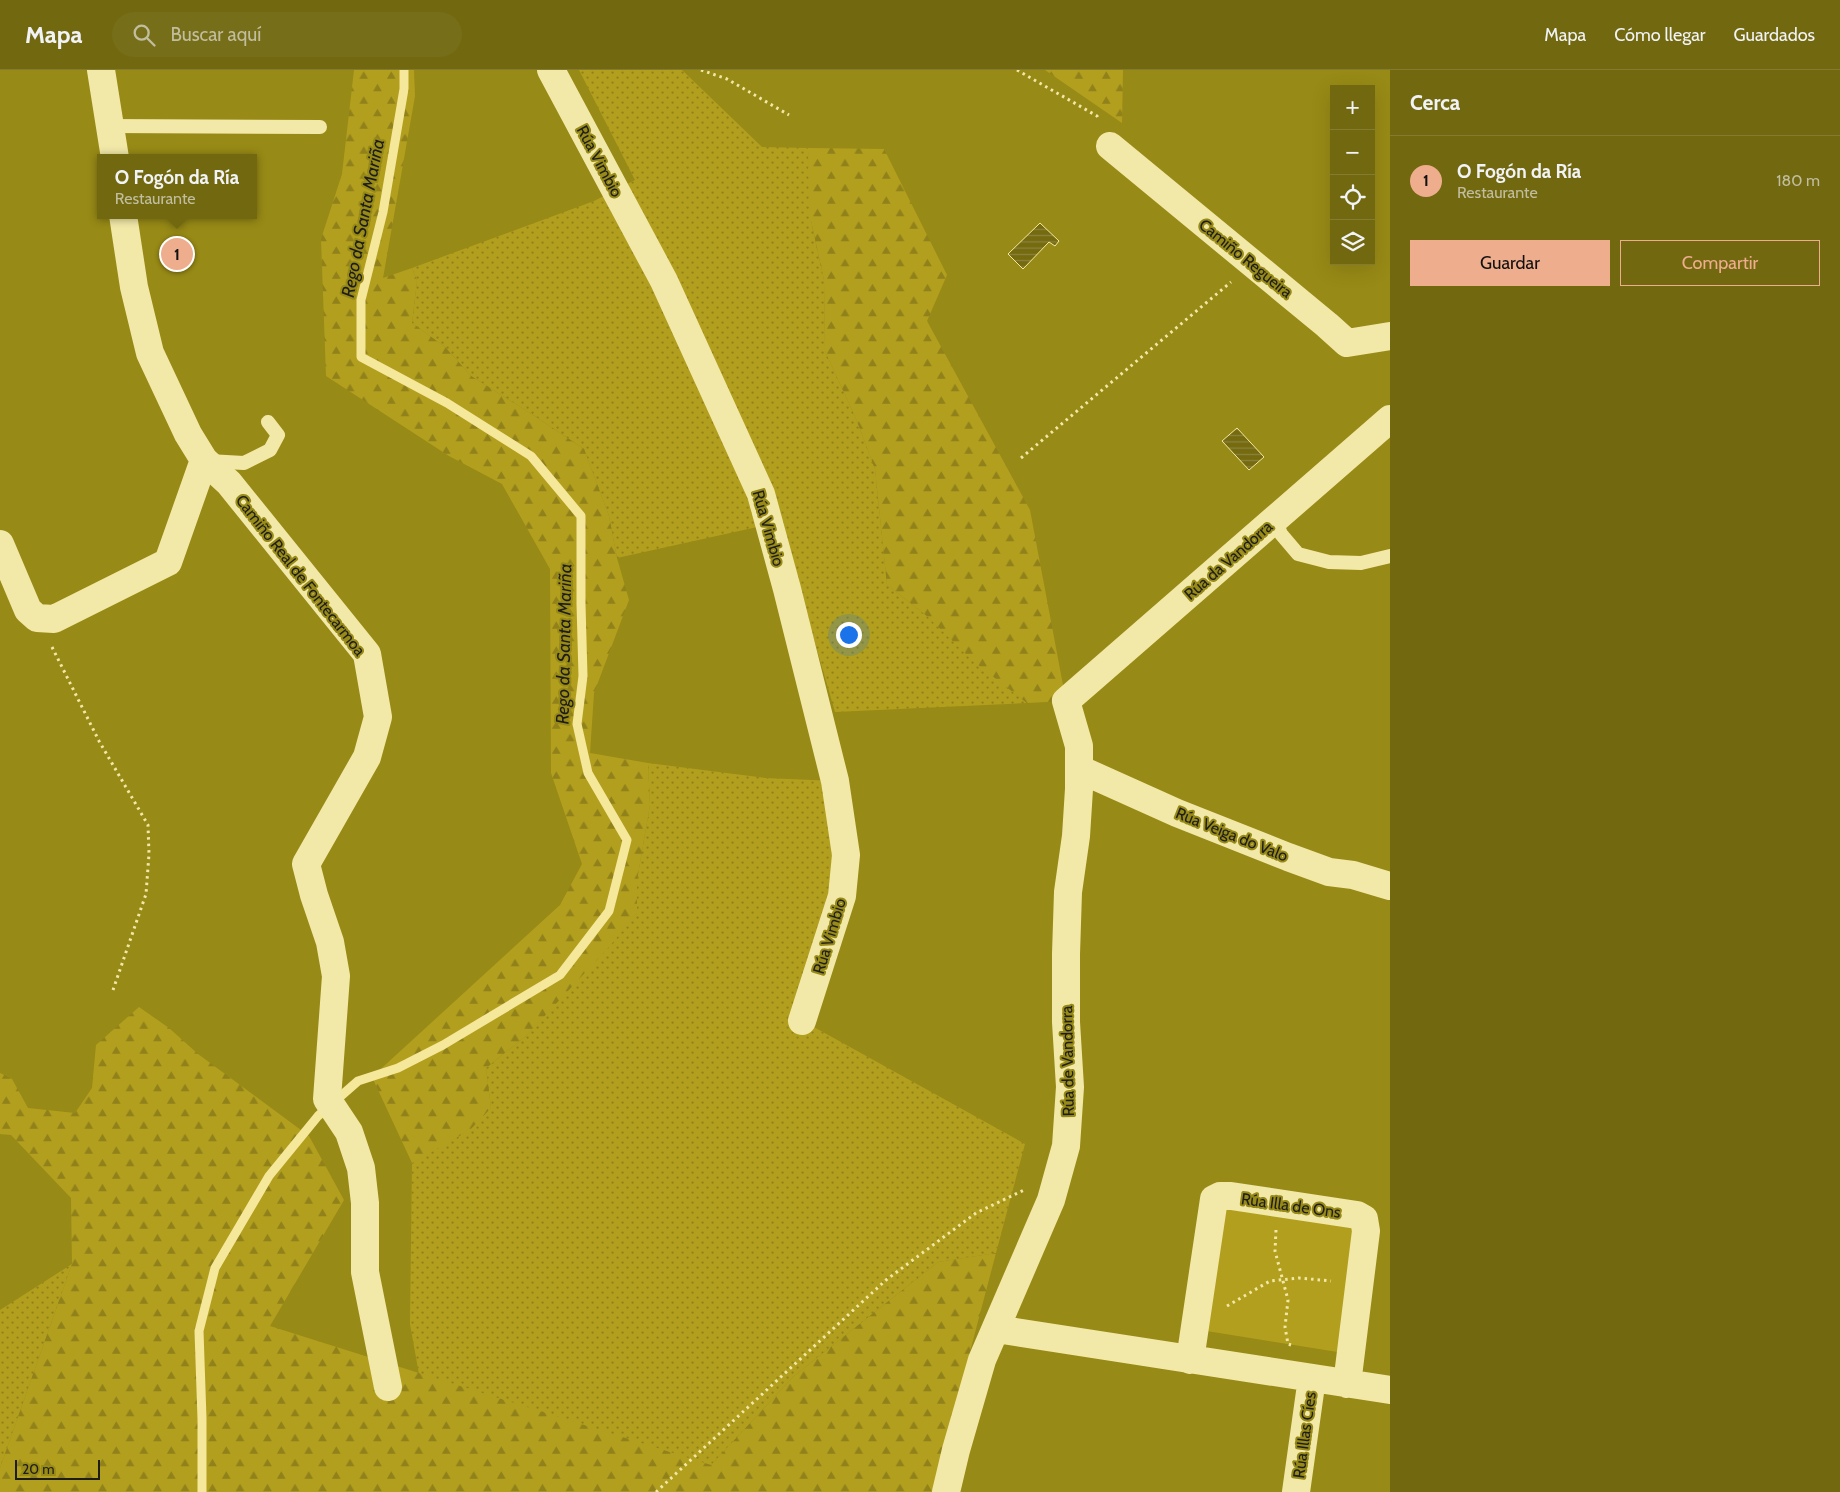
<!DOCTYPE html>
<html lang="es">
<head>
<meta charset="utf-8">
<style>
	:root { --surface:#726810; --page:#776e19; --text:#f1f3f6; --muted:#c1be9f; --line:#847b30; --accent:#eead8d }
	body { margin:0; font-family:Cabin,sans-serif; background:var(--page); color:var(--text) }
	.controls { position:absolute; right:15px; top:15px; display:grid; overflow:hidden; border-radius:0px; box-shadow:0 5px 20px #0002 }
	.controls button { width:45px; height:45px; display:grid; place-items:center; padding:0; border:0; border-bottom:1px solid var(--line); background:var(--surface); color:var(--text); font:25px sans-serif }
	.scale { position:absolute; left:15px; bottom:12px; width:85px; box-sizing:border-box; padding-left:5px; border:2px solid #1d1d1d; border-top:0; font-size:14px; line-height:18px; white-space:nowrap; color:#1d1d1d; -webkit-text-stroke:4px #988a16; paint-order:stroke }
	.you { position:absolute; left:848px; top:564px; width:18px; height:18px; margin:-12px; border:4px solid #fff; border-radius:50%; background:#1a73e8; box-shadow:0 0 0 8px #1a73e833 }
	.badge { display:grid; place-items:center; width:32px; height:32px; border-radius:50%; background:var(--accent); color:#111; font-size:16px; font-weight:700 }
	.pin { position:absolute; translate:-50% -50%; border:2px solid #fff; box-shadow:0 1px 5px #0006 }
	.popup { position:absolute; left:97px; top:84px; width:160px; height:65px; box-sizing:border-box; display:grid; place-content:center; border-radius:0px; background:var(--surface); filter:drop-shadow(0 1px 4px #0005); font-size:16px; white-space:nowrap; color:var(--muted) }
	.popup b { font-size:19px; color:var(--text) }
	.popup::after { content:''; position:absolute; left:50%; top:100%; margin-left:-10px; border:10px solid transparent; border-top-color:var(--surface) }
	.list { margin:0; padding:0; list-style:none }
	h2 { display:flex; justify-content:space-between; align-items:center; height:65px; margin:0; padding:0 20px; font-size:21px }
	h2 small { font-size:16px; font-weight:400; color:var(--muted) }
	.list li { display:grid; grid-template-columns:32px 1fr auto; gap:15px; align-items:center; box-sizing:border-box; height:90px; padding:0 20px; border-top:1px solid var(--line) }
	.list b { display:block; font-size:19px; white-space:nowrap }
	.list p { margin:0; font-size:16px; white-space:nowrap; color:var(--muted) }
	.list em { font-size:16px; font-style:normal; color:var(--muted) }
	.actions { display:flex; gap:10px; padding:15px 20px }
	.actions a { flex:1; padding:11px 0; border:1px solid var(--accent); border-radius:0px; text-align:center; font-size:18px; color:var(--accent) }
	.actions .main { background:var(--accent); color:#111 }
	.icon { flex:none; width:28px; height:28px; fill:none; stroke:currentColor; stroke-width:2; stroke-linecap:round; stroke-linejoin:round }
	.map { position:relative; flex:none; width:1390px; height:1422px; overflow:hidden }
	header { display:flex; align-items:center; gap:30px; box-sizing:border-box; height:70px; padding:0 25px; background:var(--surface); border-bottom:1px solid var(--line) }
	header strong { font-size:24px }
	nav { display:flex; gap:28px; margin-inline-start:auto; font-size:18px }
	.search { width:350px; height:45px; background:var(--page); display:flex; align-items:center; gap:12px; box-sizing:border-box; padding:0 18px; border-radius:28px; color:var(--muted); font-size:19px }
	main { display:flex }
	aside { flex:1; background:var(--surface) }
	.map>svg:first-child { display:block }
	.grass { fill:url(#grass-dots) }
	.forest { fill:url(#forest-firs) }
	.park { fill:#b29f1e }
	.water { fill:url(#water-rules); stroke:#f5e89b }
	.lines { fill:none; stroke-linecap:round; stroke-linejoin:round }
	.stream { stroke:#f5e89b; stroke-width:9 }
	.path { stroke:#f2e9a8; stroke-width:3; stroke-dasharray:2.5 4; stroke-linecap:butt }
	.lane { stroke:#f2e9a8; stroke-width:14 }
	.street { stroke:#f2e9a8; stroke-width:28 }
	.labels { text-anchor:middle; stroke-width:4; stroke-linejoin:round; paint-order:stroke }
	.street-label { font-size:16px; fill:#1d1d1d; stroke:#988a16 }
	.water-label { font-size:18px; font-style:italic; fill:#1d1c19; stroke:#988a16 }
</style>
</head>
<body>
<header>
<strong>Mapa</strong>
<div class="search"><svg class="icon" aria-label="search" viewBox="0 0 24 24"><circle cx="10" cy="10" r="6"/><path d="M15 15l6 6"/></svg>Buscar aquí</div>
<nav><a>Mapa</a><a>Cómo llegar</a><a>Guardados</a></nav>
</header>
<main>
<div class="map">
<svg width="1390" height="1422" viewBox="0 0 1390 1422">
	<defs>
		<pattern id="grass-dots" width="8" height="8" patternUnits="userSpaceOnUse" patternTransform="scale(1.25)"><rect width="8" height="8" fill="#b29f1e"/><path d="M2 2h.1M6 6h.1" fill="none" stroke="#90811a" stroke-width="1.8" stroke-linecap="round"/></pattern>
		<pattern id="forest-firs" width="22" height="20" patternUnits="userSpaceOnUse" patternTransform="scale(1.25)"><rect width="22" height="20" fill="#b29f1e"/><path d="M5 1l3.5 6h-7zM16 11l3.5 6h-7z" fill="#90811a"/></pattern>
		<pattern id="water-rules" width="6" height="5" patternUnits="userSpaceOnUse" patternTransform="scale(1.25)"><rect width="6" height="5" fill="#756a0e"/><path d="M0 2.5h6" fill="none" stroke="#8a8242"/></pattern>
	</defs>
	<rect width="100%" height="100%" fill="#988a16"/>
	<path class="grass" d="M 579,0 L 682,0 L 762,77 L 808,78 L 812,156 L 824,210 L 825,281 L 857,351 L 875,399 L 887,515 L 927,546 L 982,597 L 1027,633 L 835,642 L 780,452 L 617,488 L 609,446 L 584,379 L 530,343 L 471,306 L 445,277 L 412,253 L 417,211 L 412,198 L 594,131 L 635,110 Z
		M 648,693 L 765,708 L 835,711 L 846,785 L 803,951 L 1025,1074 L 996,1183 L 938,1192 L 794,1306 L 686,1422 L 429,1360 L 410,1254 L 412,1093 L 491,1038 L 486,998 L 526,966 L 637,843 L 637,810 L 650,735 Z
		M 72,1194 L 0,1398 L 0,1240 Z"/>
	<path class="forest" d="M 354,0 L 414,0 L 415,26 L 383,208 L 412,198 L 417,211 L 412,253 L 445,277 L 471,306 L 530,343 L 584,379 L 609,446 L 617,488 L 629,530 L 594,623 L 590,683 L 648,693 L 650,735 L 637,810 L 637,843 L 608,878 L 526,966 L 486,998 L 491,1038 L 470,1060 L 412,1093 L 372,1007 L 560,835 L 582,794 L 551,703 L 550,499 L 502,414 L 449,386 L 326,306 L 321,169 L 342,104 Z
		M 1045,0 L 1123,0 L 1122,53 Z
		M 808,78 L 884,79 L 947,205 L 927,251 L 1030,440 L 1066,631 L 1027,633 L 973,591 L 927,546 L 887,515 L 875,399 L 857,351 L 825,281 L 824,210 L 809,141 Z
		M 139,937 L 169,958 L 198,984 L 309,1066 L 344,1130 L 270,1256 L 711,1395 L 794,1306 L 938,1192 L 996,1183 L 933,1422 L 0,1422 L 0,1398 L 72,1194 L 71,1128 L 11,1065 L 0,1064 L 0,1003 L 12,1009 L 28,1038 L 75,1043 L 92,1018 L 96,975 Z"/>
	<path class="park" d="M 1214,1129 L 1364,1149 L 1344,1283 L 1194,1259 Z"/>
	<path class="water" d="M 1040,153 L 1059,171 L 1055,176 L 1049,172 L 1023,199 L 1008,184 Z
		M 1237,358 L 1264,387 L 1249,400 L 1222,371 Z"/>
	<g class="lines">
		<path class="stream" d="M 202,1422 L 202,1349 L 199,1261 L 215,1198 L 269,1106 L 318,1046 L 358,1011 L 398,998 L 443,975 L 560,905 L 609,841 L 627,770 L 588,703 L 577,654 L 583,606 L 581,534 L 581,446 L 531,386 L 447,333 L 361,287 L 361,230 L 383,142 L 404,19 L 404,0"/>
		<path class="path" d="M 701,0 L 727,9 L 789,45
			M 1017,0 L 1097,46 L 1099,50
			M 1021,388 L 1231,212
			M 52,577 L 99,671 L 148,755 L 149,784 L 146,824 L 113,920
			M 1276,1160 L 1275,1181 L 1288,1230 L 1285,1257 L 1288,1274 L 1291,1275
			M 1227,1236 L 1270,1211 L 1299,1208 L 1331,1211
			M 656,1422 L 886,1210 L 976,1143 L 1024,1120"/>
		<path class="lane" d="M 109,56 L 320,57
			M 208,391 L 244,393 L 270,380 L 278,365 L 268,352
			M 1275,449 L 1281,464 L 1298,484 L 1329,492 L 1361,493 L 1390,486"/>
		<path class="street" d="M 101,0 L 115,88
			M 551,0 L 664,211 L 761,424 L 787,519 L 835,711 L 846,785 L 842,826 L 802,951
			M 1110,76 L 1327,255 L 1347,273 L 1390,266
			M 123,145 L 134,217 L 150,283 L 188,364 L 204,390 L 229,413 L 367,584 L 378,647 L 367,687 L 306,794 L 314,825 L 330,872 L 336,906 L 327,1029 L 349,1062 L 361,1098 L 365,1133 L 365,1202 L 388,1317
			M 0,474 L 28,540 L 37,548 L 54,549 L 168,492 L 204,390
			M 1079,699 L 1177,743 L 1288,787 L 1329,802 L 1353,805 L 1390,816
			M 996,1259 L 1390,1320
			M 1190,1290 L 1214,1129 L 1220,1126 L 1231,1126 L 1357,1145 L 1364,1149 L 1366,1161 L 1347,1314
			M 946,1422 L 956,1380 L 982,1290 L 1051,1130 L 1066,1076 L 1070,1017 L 1066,952 L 1066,884 L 1068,822 L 1076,766 L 1079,719 L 1079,676 L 1066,631 L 1390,349
			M 1296,1422 L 1312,1308"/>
	</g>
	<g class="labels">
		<g class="street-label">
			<text transform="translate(600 91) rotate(62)" y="6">Rúa Vimbio</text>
			<text transform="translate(1246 188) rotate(39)" y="6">Camiño Regueira</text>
			<text transform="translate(769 458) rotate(74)" y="6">Rúa Vimbio</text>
			<text transform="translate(1228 490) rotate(-41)" y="6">Rúa da Vandorra</text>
			<text transform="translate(301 505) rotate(52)" y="6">Camiño Real de Fontecarmoa</text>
			<text transform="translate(1232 764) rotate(22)" y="6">Rúa Veiga do Valo</text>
			<text transform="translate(829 866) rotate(-73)" y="6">Rúa Vimbio</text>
			<text transform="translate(1067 991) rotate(-91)" y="6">Rúa de Vandorra</text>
			<text transform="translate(1291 1135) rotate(8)" y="6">Rúa Illa de Ons</text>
			<text transform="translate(1304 1365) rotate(-82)" y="6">Rúa Illas Cíes</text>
		</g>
		<g class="water-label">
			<text transform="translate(363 148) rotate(-79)" y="6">Rego da Santa Mariña</text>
			<text transform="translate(564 574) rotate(-89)" y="6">Rego da Santa Mariña</text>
		</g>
	</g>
</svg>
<div class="controls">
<button>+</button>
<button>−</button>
<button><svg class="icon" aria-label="locate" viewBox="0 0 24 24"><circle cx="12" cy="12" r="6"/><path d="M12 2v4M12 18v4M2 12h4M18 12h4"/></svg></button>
<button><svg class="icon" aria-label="layers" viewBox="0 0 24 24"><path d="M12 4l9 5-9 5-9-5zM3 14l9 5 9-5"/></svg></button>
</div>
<div class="scale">20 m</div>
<div class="you"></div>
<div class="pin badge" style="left:177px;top:184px">1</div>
<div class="popup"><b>O Fogón da Ría</b>Restaurante</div>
</div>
<aside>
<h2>Cerca<small></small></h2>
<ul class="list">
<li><span class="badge">1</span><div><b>O Fogón da Ría</b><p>Restaurante</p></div><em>180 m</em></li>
</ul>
<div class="actions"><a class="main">Guardar</a><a>Compartir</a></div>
</aside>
</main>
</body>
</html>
